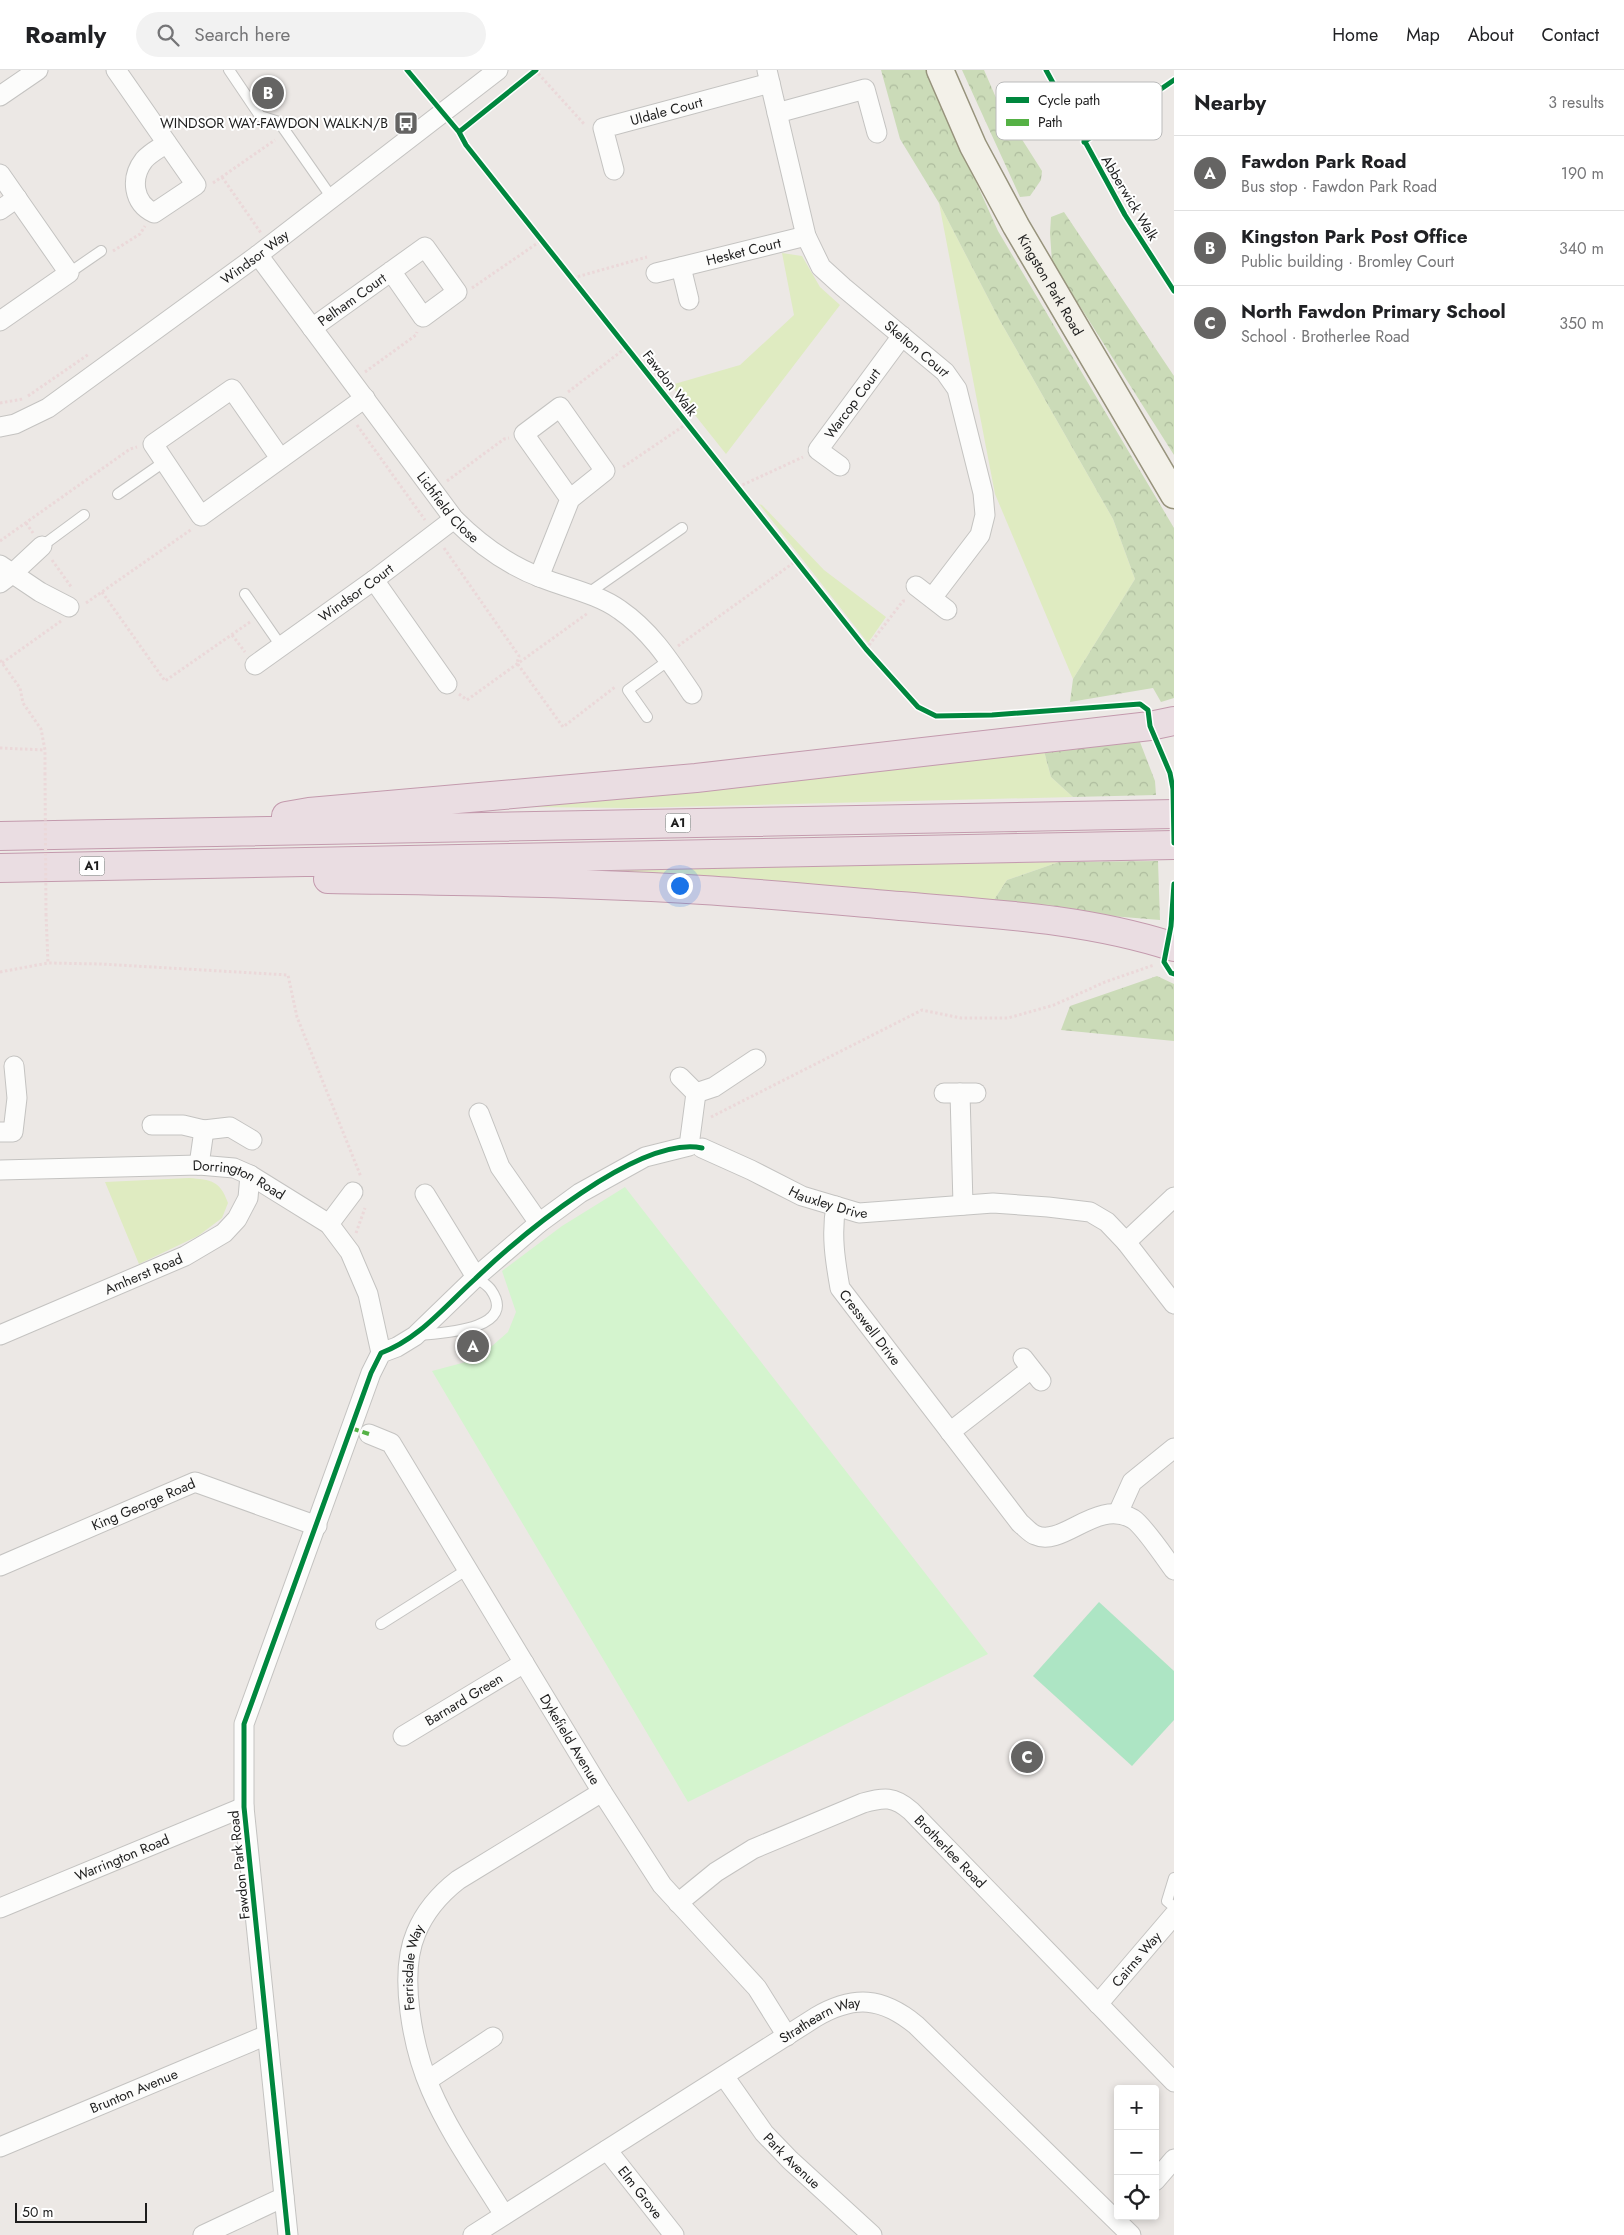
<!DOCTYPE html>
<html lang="en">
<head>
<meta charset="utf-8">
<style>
	:root { --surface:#fff; --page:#f2f2f2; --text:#202124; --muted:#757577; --line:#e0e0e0; --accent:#656463 }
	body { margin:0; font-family:Jost,sans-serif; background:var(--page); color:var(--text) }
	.controls { position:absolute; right:15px; bottom:15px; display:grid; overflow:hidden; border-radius:5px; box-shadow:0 2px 8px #0003 }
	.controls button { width:45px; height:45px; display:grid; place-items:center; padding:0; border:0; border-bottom:1px solid var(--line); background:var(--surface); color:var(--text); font:25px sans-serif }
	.scale { position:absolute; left:15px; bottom:12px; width:132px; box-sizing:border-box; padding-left:5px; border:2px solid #1d1d1d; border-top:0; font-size:14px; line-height:18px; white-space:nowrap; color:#1d1d1d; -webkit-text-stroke:4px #fff; paint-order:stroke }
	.you { position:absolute; left:679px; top:815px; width:18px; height:18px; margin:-12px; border:4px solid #fff; border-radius:50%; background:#1a73e8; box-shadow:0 0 0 8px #1a73e833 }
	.badge { display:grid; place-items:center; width:32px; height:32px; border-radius:50%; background:var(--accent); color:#fff; font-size:16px; font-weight:700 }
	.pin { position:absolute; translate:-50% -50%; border:2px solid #fff; box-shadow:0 1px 5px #0006 }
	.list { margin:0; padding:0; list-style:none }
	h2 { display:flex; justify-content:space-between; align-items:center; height:65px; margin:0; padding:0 20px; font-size:21px }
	h2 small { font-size:16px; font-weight:400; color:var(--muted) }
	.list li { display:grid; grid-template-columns:32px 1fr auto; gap:15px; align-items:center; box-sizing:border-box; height:75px; padding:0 20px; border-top:1px solid var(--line) }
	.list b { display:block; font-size:19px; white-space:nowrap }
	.list p { margin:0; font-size:16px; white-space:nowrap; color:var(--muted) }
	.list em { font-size:16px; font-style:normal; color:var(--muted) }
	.icon { flex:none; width:28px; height:28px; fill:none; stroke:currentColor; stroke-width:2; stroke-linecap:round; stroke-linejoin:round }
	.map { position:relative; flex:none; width:1174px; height:2165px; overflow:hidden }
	header { display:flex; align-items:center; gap:30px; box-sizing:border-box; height:70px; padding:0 25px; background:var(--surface); border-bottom:1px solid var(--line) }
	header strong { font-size:24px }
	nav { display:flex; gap:28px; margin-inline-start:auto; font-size:18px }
	.search { width:350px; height:45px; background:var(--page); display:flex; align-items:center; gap:12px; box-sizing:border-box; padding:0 18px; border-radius:28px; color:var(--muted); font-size:19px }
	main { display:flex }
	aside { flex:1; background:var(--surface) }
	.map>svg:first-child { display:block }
	.grass { fill:#dfebc1 }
	.forest { fill:url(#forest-crowns) }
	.park { fill:#d4f4ce }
	.pitch { fill:#ade5c4 }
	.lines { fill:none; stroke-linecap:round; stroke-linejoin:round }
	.lane-casing { stroke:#c4c3c1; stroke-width:12 }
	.street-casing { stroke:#c4c3c1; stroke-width:21 }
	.secondary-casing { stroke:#97937c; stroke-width:29 }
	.highway-casing { stroke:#c39aad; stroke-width:30 }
	.path { stroke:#ebd8d9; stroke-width:3; stroke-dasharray:2.5 2.5; stroke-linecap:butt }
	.lane { stroke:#fcfcfb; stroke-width:10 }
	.street { stroke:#fcfcfb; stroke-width:19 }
	.secondary { stroke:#f3f1e9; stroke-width:26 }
	.highway { stroke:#eadde2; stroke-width:28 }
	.path-bridge { stroke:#ebd8d9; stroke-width:3; stroke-dasharray:2.5 2.5; stroke-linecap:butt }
	.quiet { stroke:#55b145; stroke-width:4; stroke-dasharray:8 4; stroke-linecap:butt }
	.cycleway-casing { stroke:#fff; stroke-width:8 }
	.cycleway { stroke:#00873e; stroke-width:5 }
	.labels { text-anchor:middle; stroke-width:4; stroke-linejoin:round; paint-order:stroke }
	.shield { fill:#fff; stroke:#616161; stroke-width:1 }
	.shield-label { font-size:12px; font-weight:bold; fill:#1d1d1d }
	.street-label { font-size:14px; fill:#1d1d1d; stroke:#fff }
	.poi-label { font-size:14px; fill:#1d1d1d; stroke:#fff; text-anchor:end }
	.key { fill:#fff; stroke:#bbb; stroke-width:1 }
	.key-label { font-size:14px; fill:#1d1d1d }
</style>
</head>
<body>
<header>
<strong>Roamly</strong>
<div class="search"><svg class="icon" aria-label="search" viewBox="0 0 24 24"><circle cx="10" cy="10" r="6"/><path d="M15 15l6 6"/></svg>Search here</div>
<nav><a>Home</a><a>Map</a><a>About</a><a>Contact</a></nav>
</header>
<main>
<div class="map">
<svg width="1174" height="2165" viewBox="0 0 1174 2165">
	<defs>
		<pattern id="forest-crowns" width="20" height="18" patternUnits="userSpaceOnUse" patternTransform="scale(1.25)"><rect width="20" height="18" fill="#cbdbb8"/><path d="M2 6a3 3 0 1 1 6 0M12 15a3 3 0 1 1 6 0" fill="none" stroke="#aebc9e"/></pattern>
	</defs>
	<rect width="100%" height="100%" fill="#ece8e5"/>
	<path class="grass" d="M 939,133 L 999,249 L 1113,449 L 1135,509 L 1073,609 L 995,424 Z
		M 782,183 L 802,186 L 820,217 L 840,235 L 726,384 L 671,315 L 740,295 L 794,245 Z
		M 759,434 L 762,435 L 824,500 L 886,547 L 868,573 Z
		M 1044,681 L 1051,707 L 1073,727 L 630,738 L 525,737 Z
		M 1059,792 L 1007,810 L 990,836 L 561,800 Z
		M 189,1108 C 211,1110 220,1110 228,1133 L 222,1148 L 198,1166 L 139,1194 L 105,1112 Z"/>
	<path class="forest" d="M 881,0 L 926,0 L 998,161 L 1174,458 L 1174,628 L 1161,632 L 1153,618 L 1070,632 L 1073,609 L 1135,509 L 1113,449 L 999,249 L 939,133 L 900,69 Z
		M 962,0 L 984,0 L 997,30 L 1042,101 L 1041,110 L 1030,126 L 1020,127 Z
		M 1064,142 L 1174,306 L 1174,385 L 1052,192 L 1050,163 L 1051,147 Z
		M 1140,672 L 1155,711 L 1156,725 L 1073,727 L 1051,707 L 1044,681 Z
		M 1158,791 L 1160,850 L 990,836 L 1007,810 L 1059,792 Z
		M 1157,906 L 1174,914 L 1174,971 L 1061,960 L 1070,936 Z"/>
	<path class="park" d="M 625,1117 L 988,1584 L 688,1732 L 432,1301 L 477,1289 L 508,1262 L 516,1242 L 502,1201 L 562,1156 Z"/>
	<path class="pitch" d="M 1099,1532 L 1174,1601 L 1174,1650 L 1132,1696 L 1033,1606 Z"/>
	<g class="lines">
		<g class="lane-casing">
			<path id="lane" d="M 229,0 L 260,46 L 279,52 L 332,128
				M 69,203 L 101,181
				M 118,424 L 164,392
				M 42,476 L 84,445
				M 245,524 L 281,576
				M 587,524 L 682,458
				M 647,647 L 628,620 L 669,590
				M 419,1265 C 440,1263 519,1260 491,1220 C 488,1215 480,1211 476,1207
				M 381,1554 L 468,1499
				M 1174,1808 L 1167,1831 L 1174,1837"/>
		</g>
		<g class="street-casing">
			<g id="street">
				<path d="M 116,0 L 196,115 L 154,143 C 133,133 130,108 144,90 C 150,83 160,78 167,73"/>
				<path id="s1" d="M 767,0 L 806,166 L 821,197 L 843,217 L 945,302 L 957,319 L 983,423 L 985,445 L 980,465 L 932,528"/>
				<path d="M 0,26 L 38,0"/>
				<path d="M 777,43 L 865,19 L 877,63"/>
				<path id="s2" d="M 614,100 L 603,58 L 770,13"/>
				<path d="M 0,104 L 69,203 L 0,251"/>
				<path d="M 0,140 L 17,128"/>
				<path id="s3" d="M 258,185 L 454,449 C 480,475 507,495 542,508 C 567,518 598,524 620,540 C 652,562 671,593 692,624"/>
				<path d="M 681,197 L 689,230"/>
				<path id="s4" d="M 656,203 L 806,166"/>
				<path id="s5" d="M 312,258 L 425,177 L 457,222 L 423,247 L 391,201"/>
				<path id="s6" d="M 0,357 L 15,354 L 48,338 L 258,185 L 498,0"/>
				<path d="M 280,388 L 232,319 L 153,374 L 201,446 L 365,328"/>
				<path id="s7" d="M 840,396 L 818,380 L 902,266"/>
				<path d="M 0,495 L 40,522 L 69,537"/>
				<path d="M 539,507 L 570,429 L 524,364 L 560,337 L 605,401 L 570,429"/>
				<path d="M 374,510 L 447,614"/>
				<path d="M 0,513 L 12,504 L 42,476"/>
				<path d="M 916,516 L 947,540"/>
				<path id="s8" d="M 255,595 L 374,510 L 454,449"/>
				<path d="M 680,1007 L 696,1023 L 714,1017 L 756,989"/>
				<path d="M 944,1023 L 976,1023"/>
				<path d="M 960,1023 L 963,1135"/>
				<path d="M 479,1043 L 500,1097 L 539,1153"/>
				<path d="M 152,1055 L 183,1055 L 204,1060 L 199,1095"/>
				<path d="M 204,1060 L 230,1057 L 252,1070"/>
				<path d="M 0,1062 L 13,1062 L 17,1028 L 14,996"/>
				<path id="s9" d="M 702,1078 L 751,1100 L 802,1126 L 859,1143 L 993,1133 L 1048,1137 L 1090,1142 L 1107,1152 L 1126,1172 L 1174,1234"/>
				<path id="s10" d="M 0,1100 L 199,1095 L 234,1098 L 250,1105 L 329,1154 L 350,1182 L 368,1224 L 381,1283"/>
				<path d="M 425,1124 L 476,1207"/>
				<path id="s11" d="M 836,1136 C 831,1164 835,1190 840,1218 L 1020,1453 C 1025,1457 1030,1463 1035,1465 C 1063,1478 1096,1428 1133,1449 C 1143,1455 1166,1489 1174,1500"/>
				<path d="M 329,1154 L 353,1122"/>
				<path d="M 1126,1172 L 1174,1127"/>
				<path id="s12" d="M 0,1265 L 185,1186 L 224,1163 L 237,1149 L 248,1128 L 250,1105"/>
				<path d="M 1023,1288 L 1041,1311"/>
				<path d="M 950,1362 L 1031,1299"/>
				<path id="s13" d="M 369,1364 L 391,1373 L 602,1722 L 662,1815 L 757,1918 L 787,1966"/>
				<path d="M 1118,1443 L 1132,1412 L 1174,1378"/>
				<path id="s14" d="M 0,1496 L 195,1412 L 317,1456"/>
				<path id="s15" d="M 403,1666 L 524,1593"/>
				<path id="s16" d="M 678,1833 L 716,1802 L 753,1779 L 863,1733 C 884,1727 894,1726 911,1741 L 1174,2012"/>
				<path id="s17" d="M 0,1838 L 244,1737"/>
				<path id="s18" d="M 1098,1934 L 1174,1845"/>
				<path id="s19" d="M 724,2006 L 764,2063 L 790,2090 L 872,2165"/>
				<path d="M 428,2010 L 493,1967"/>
				<path id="s20" d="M 0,2077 L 267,1965"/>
				<path id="s21" d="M 607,2080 L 674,2165"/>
				<path d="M 1155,2111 L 1174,2089"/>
				<path id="s22" d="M 504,2145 C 479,2104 450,2064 431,2020 C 413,1979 398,1905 416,1863 C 425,1841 440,1824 458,1810 L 602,1722"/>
				<path d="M 203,2165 L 284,2127"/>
				<path d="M 288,2165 L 244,1737 L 244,1654 L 371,1303 L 381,1283 L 397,1277 L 415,1266 L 476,1207 L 539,1153 L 580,1123 L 645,1087 L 689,1076 L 696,1023"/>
				<path id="s23" d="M 473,2165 L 816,1947 C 854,1925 882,1927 916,1955 L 1131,2165"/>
			</g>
		</g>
		<g class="secondary-casing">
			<g id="secondary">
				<path id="s24" d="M 940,0 L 973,76 L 1016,156 L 1174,425"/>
			</g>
		</g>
		<g class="highway-casing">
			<path id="highway" d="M 286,746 L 309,742 L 696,708 L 1150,656 L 1174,651
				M 0,766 L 1174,744
				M 0,798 L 1174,775
				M 328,809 C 447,811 567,812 687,819 C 758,823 829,830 900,836 C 992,844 1085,848 1174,877"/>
		</g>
		<path class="path" d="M 535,0 L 585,55
			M 222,107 L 261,163
			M 213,113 L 275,70
			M 113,181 L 140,164 L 145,156
			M 573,208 L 647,187
			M 472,218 L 542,170
			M 365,302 L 416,265 L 417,262
			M 568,322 L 627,277
			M 28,326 L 89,284
			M 0,333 L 23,329
			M 357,355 L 425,450
			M 623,397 L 688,353
			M 447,411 L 504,369 L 509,368
			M 738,417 L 803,387
			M 26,453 L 33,463
			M 0,471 L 130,379 L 137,377
			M 444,478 L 519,586 L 517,593 L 563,657 L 615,617
			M 52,490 L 72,518
			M 102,522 L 165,611 L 250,552
			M 86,533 L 192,459
			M 232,565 L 245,582
			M 678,576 L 796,491
			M 866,579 L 903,531 L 907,531
			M 0,590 L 20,618 L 23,633 L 41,659 L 45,680 L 45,703
			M 2,593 L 61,551
			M 459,624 L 467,630 L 588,543
			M 0,678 L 45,680
			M 46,844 L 48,893
			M 0,902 L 48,893 L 101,894 L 288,905 L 297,947 L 361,1107
			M 711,1047 L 922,940 L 961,948 L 1008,948 L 1054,935 L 1105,912 L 1154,895
			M 356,1163 L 365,1138"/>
		<use href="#lane" class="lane"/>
		<use href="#street" class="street"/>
		<use href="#secondary" class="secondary"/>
		<use href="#highway" class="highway"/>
		<path class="path-bridge" d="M 45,703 L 46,844"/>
		<path class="quiet" d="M 351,1358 L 369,1364"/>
		<g class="cycleway-casing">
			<path id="cycleway" d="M 407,0 L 459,62 L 466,75 L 866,579 L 918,637 L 936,646 L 992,645 L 1140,634 L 1148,640 L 1150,656 L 1170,703 L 1173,719 L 1174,773
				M 1046,0 L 1125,145 L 1174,221
				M 459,62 L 536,0
				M 1084,72 L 1174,10
				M 1174,814 L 1171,856 L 1164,892 L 1171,903 L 1174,904
				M 288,2165 L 244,1737 L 244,1654 L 371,1303 L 381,1283 C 419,1269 445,1236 475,1209 C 519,1167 639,1065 702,1078"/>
		</g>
		<use href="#cycleway" class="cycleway"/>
	</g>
	<defs>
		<g id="bus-square" transform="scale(1.25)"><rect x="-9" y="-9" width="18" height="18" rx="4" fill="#656463" stroke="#fff"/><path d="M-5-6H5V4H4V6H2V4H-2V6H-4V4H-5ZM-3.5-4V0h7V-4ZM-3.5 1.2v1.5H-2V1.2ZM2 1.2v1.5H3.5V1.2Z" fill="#fff"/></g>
	</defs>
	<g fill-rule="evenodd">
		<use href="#bus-square" x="406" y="53"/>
	</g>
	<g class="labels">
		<g class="shield">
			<rect x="665.5" y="743.5" width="25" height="19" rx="4"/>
			<rect x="79.5" y="786.5" width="25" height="19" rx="4"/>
		</g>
		<g class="shield-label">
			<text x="678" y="757">A1</text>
			<text x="92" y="800">A1</text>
		</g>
		<g class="street-label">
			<text dy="5" stroke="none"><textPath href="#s2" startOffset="109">Uldale Court</textPath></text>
			<text transform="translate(1130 128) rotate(59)" y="5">Abberwick Walk</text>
			<text dy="5" stroke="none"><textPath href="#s4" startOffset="90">Hesket Court</textPath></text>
			<text dy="5" stroke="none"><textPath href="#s6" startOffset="308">Windsor Way</textPath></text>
			<text dy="5" stroke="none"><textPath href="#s24" startOffset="242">Kingston Park Road</textPath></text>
			<text dy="5" stroke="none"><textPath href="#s5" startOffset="49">Pelham Court</textPath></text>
			<text dy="5" stroke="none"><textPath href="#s1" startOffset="331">Skelton Court</textPath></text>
			<text transform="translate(670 313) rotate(52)" y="5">Fawdon Walk</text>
			<text dy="5" stroke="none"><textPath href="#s7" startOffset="85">Warcop Court</textPath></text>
			<text dy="5" stroke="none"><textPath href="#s3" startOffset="316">Lichfield Close</textPath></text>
			<text dy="5" stroke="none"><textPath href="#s8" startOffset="124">Windsor Court</textPath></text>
			<text dy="5" stroke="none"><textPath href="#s10" startOffset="242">Dorrington Road</textPath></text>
			<text dy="5" stroke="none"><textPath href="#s9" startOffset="138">Hauxley Drive</textPath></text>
			<text dy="5" stroke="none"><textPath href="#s12" startOffset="156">Amherst Road</textPath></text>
			<text dy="5" stroke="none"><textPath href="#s11" startOffset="132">Cresswell Drive</textPath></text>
			<text dy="5" stroke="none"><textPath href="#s14" startOffset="156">King George Road</textPath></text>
			<text dy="5" stroke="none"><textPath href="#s15" startOffset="71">Barnard Green</textPath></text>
			<text dy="5" stroke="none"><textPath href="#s13" startOffset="370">Dykefield Avenue</textPath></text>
			<text dy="5" stroke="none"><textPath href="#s16" startOffset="320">Brotherlee Road</textPath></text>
			<text dy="5" stroke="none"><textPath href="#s17" startOffset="132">Warrington Road</textPath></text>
			<text transform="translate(239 1795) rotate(-96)" y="5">Fawdon Park Road</text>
			<text dy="5" stroke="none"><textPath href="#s18" startOffset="59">Cairns Way</textPath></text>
			<text dy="5" stroke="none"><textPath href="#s22" startOffset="271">Ferrisdale Way</textPath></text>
			<text dy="5" stroke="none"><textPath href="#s23" startOffset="409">Strathearn Way</textPath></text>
			<text dy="5" stroke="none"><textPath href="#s20" startOffset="145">Brunton Avenue</textPath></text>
			<text dy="5" stroke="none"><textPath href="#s19" startOffset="109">Park Avenue</textPath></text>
			<text dy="5" stroke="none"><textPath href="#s21" startOffset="54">Elm Grove</textPath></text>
		</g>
		<g class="poi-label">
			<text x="388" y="58">WINDSOR WAY-FAWDON WALK-N/B</text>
		</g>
	</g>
	<rect x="996" y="12" width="166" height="58" rx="8" class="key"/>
	<rect x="1006" y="27" width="23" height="6" fill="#00873e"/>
	<rect x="1006" y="49" width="23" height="7" fill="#55b145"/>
	<g class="key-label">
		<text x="1038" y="35">Cycle path</text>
		<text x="1038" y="57">Path</text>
	</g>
</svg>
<div class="controls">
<button>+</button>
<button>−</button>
<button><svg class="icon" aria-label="locate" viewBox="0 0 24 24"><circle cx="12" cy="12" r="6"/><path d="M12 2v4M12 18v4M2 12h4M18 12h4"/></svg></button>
</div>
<div class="scale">50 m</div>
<div class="you"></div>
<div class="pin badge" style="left:473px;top:1276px">A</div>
<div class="pin badge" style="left:268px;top:23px">B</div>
<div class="pin badge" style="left:1027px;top:1687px">C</div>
</div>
<aside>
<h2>Nearby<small>3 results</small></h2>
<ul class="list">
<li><span class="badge">A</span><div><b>Fawdon Park Road</b><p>Bus stop · Fawdon Park Road</p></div><em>190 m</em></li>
<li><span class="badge">B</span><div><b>Kingston Park Post Office</b><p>Public building · Bromley Court</p></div><em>340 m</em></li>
<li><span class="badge">C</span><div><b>North Fawdon Primary School</b><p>School · Brotherlee Road</p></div><em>350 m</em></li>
</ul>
</aside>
</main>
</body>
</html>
